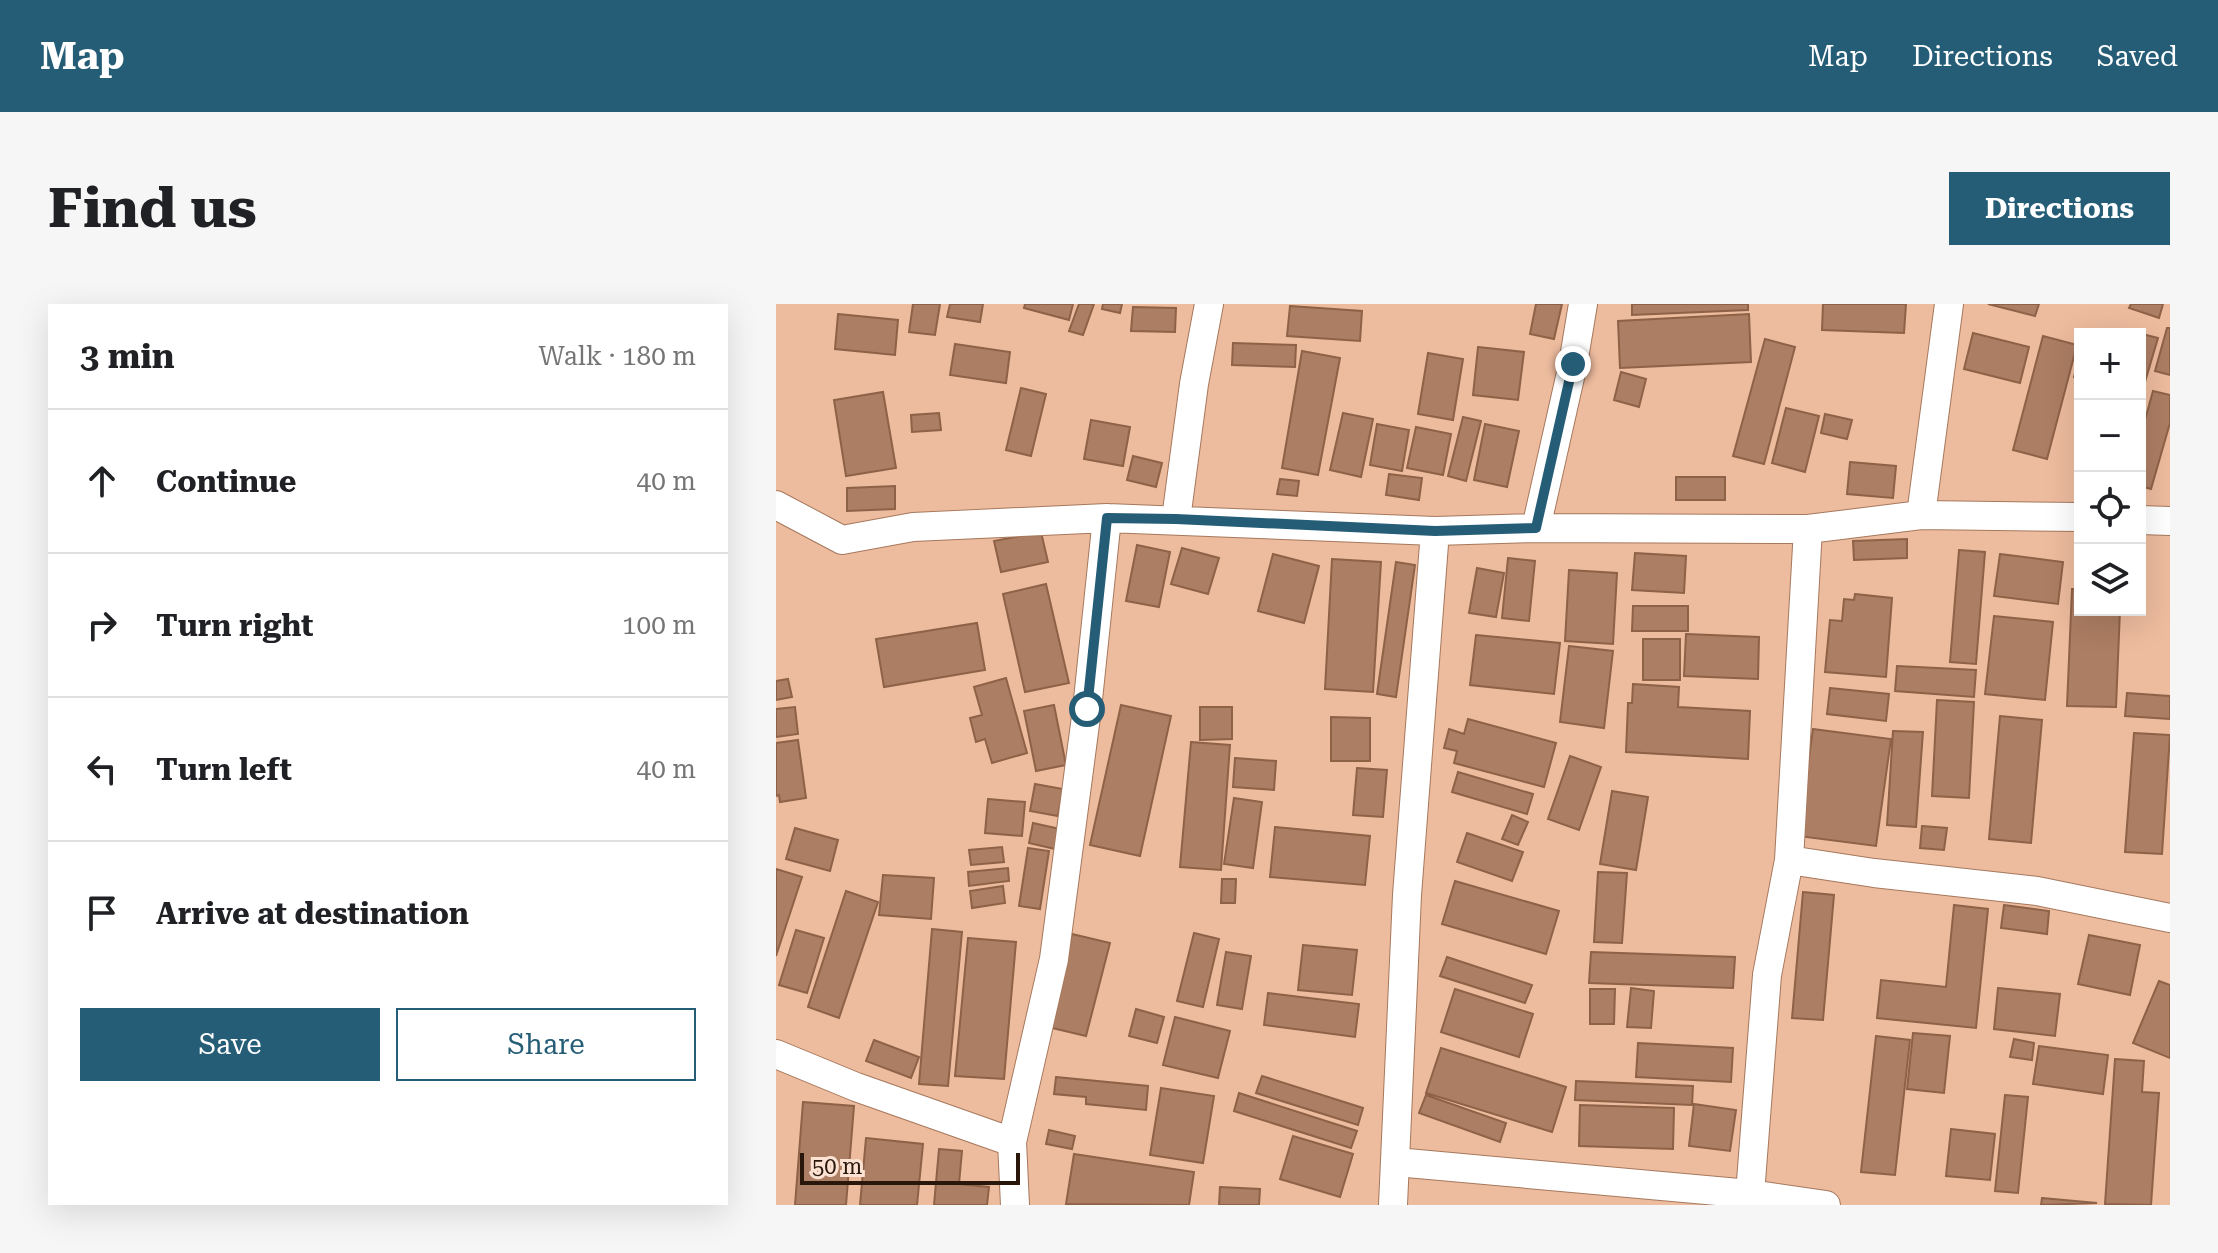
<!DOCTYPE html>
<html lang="en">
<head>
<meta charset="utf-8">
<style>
	:root { --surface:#fff; --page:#f6f6f6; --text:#202124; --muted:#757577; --line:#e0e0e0; --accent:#255d77 }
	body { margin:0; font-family:"Roboto Serif",serif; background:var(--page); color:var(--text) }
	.controls { position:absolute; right:24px; top:24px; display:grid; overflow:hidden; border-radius:0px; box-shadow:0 8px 32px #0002 }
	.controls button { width:72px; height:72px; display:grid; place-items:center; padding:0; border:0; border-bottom:2px solid var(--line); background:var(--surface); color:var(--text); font:40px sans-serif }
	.scale { position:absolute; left:24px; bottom:20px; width:220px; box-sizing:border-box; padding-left:8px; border:4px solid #29170c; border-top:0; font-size:22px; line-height:28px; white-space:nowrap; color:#29170c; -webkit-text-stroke:6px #fce2d3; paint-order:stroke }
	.stop { position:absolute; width:24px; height:24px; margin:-18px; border:6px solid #255d77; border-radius:50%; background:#fff }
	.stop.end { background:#255d77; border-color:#fff; box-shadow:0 2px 8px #0008 }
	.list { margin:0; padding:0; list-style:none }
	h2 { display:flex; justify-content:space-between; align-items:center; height:104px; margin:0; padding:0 32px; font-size:34px }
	h2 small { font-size:26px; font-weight:400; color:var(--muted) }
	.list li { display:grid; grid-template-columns:52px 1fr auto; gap:24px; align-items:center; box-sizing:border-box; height:144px; padding:0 32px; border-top:2px solid var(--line) }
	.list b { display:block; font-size:30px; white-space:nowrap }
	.list em { font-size:26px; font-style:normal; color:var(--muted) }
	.actions { display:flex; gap:16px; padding:24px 32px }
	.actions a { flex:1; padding:18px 0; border:2px solid var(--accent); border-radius:0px; text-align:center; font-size:28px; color:var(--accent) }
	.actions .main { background:var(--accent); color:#fff }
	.icon { flex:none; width:44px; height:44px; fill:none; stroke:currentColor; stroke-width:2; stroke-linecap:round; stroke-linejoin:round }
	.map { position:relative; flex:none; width:1394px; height:901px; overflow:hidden; border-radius:0px }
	header { display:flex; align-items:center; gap:48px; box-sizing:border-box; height:112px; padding:0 40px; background:var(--accent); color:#fff }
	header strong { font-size:38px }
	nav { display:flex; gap:44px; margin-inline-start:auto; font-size:28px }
	.intro { display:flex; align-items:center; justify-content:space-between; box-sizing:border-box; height:192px; padding:0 48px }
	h1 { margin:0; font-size:56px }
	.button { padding:20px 36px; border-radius:0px; background:var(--accent); color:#fff; font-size:28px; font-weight:700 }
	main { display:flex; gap:48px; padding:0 48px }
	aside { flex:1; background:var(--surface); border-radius:0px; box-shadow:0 8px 32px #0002 }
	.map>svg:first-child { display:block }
	.building { fill:#ac7e63; stroke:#8e6247; stroke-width:2 }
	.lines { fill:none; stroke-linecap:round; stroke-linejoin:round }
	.minor-casing { stroke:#a6785d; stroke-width:30 }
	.minor { stroke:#fff; stroke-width:28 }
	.route { stroke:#255d77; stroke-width:10 }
</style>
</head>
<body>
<header>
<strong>Map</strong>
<nav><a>Map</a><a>Directions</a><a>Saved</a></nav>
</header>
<div class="intro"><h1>Find us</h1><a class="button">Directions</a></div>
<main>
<aside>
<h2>3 min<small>Walk · 180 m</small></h2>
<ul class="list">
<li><svg class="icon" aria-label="ahead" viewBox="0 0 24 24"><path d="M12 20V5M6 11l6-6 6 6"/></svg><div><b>Continue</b></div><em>40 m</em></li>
<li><svg class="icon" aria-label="right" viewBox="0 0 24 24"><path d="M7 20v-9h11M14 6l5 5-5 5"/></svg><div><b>Turn right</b></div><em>100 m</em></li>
<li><svg class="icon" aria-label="left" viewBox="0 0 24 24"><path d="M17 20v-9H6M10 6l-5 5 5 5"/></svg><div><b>Turn left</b></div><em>40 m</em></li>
<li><svg class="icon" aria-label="arrive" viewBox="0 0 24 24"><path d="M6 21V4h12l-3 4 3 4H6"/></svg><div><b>Arrive at destination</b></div></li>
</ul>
<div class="actions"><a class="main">Save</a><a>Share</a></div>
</aside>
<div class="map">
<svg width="1394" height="901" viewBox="0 0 1394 901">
	<rect width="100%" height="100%" fill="#edbb9e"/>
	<path class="building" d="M 137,0 L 164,0 L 159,31 L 133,28 Z
		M 174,0 L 207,0 L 204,18 L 171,13 Z
		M 249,0 L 297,0 L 293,16 L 248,4 Z
		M 303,0 L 318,0 L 307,31 L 293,27 Z
		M 327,0 L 346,0 L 344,9 L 326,5 Z
		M 760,0 L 786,0 L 778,35 L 754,30 Z
		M 856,0 L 972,0 L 972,6 L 856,11 Z
		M 1047,0 L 1130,0 L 1128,29 L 1046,26 Z
		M 1212,0 L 1263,0 L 1259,12 Z
		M 1355,0 L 1387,0 L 1383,14 L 1353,4 Z
		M 514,2 L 586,7 L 584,37 L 511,32 Z
		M 357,3 L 400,4 L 399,28 L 355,27 Z
		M 62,10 L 122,16 L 119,51 L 59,45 Z
		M 973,10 L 975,58 L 844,64 L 842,17 Z
		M 1391,24 L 1394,24 L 1394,71 L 1379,67 Z
		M 1350,26 L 1382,34 L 1369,78 L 1364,76 L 1364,30 L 1349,30 Z
		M 1197,29 L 1253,43 L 1244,79 L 1188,65 Z
		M 1267,32 L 1301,41 L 1271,155 L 1237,146 Z
		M 989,35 L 1019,43 L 988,160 L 957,152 Z
		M 457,39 L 520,41 L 519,63 L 456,61 Z
		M 179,40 L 234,48 L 230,79 L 174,71 Z
		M 702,43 L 748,48 L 742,96 L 697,91 Z
		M 526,47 L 564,54 L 542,171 L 506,164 Z
		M 652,49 L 687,55 L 677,116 L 642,110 Z
		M 1304,52 L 1304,75 L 1298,73 Z
		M 845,68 L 870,75 L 863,103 L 838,96 Z
		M 245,84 L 270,90 L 255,152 L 230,146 Z
		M 1377,87 L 1394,91 L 1394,119 L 1375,185 L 1364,182 L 1364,134 Z
		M 107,88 L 120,164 L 70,172 L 58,96 Z
		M 1010,104 L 1043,112 L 1029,168 L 996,159 Z
		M 163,109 L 165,126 L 136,128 L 135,111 Z
		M 567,109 L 597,115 L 585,173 L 554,166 Z
		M 1049,110 L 1076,116 L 1071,135 L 1045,129 Z
		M 687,113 L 705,117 L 690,177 L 672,172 Z
		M 315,116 L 354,123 L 347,162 L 308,155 Z
		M 601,120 L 633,126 L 626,167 L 594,161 Z
		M 709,120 L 743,127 L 731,183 L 698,176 Z
		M 640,123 L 675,130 L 667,171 L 631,164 Z
		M 357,152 L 386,159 L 380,183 L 351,176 Z
		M 1074,158 L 1120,162 L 1117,194 L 1071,190 Z
		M 613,170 L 646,174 L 643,196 L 610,191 Z
		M 900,173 L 949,173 L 949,196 L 900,196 Z
		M 504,175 L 523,177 L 521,192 L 501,190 Z
		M 119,182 L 119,205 L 71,207 L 71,184 Z
		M 265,228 L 272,258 L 225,268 L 218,237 Z
		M 1131,235 L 1131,254 L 1078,256 L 1077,237 Z
		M 361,241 L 394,248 L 383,303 L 350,297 Z
		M 406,244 L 443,254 L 432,290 L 395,280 Z
		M 1183,246 L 1209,248 L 1200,360 L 1174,358 Z
		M 859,249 L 910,252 L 908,289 L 856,286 Z
		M 497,250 L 543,262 L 528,319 L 482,307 Z
		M 1224,250 L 1287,258 L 1282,300 L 1218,292 Z
		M 732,254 L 759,257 L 753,317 L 726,314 Z
		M 556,255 L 605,258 L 597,388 L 549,385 Z
		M 620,258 L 639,261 L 620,393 L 601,390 Z
		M 701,264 L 728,269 L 720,313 L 693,309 Z
		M 793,266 L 841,269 L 837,340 L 789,337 Z
		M 270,280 L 293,379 L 249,388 L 227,290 Z
		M 1296,285 L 1304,285 L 1304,306 L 1344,306 L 1340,403 L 1291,402 Z
		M 1079,290 L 1116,294 L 1110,373 L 1049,368 L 1054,316 L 1066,317 L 1068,295 L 1078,296 Z
		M 857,302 L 912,302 L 912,327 L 856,327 Z
		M 1218,312 L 1277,318 L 1269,396 L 1209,390 Z
		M 201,319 L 209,366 L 108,383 L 100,335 Z
		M 910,330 L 983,333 L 982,375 L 908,372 Z
		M 700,331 L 784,339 L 778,390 L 694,381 Z
		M 867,335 L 904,335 L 904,376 L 867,376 Z
		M 793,342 L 837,347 L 828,424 L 784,418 Z
		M 1121,362 L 1200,366 L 1198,393 L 1119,387 Z
		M 230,374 L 251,449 L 216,459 L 209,435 L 200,438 L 194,414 L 206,411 L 198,383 Z
		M 12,375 L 16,393 L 0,396 L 0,377 Z
		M 857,380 L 903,383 L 902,403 L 974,407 L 972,455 L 850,448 L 852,399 L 856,399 Z
		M 1054,384 L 1113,390 L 1110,417 L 1051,410 Z
		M 1351,389 L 1394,392 L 1394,415 L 1349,412 Z
		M 1161,396 L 1198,398 L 1193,494 L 1156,492 Z
		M 278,401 L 290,461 L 260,467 L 248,407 Z
		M 345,401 L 395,412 L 364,552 L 314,541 Z
		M 19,403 L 22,430 L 0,433 L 0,405 Z
		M 424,403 L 456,403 L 456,435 L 424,436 Z
		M 1224,412 L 1266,416 L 1255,539 L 1213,535 Z
		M 555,413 L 594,414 L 594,457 L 555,457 Z
		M 692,415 L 780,439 L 768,483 L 678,459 L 681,447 L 668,444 L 673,425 L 688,430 Z
		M 1037,425 L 1115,435 L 1100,542 L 1022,532 Z
		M 1117,427 L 1147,428 L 1140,523 L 1111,521 Z
		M 1358,429 L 1394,431 L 1386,550 L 1349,548 Z
		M 22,436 L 30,494 L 4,498 L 3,491 L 0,492 L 0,439 Z
		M 415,438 L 454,441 L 445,566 L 404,563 Z
		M 794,452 L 825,463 L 803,526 L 772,515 Z
		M 459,454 L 500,457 L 498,486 L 457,483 Z
		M 581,464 L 611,466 L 607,513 L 577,511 Z
		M 682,468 L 757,490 L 751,510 L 676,488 Z
		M 259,480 L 287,485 L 282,512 L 254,507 Z
		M 836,487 L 872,493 L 860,566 L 824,560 Z
		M 458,494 L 486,498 L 477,564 L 448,560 Z
		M 212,495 L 249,498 L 246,532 L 209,529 Z
		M 736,511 L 752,518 L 742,541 L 726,535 Z
		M 257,519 L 284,525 L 279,545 L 253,539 Z
		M 1146,522 L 1171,524 L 1168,546 L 1144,544 Z
		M 499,523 L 594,532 L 589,581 L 494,573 Z
		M 19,524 L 62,536 L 54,567 L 10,555 Z
		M 691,529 L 747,548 L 736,577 L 681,558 Z
		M 226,543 L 228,558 L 195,561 L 193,546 Z
		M 252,544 L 273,547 L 264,605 L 243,602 Z
		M 232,564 L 233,577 L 193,582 L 192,568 Z
		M 0,565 L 26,573 L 0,652 Z
		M 822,568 L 851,569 L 846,639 L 818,638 Z
		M 107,571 L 158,574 L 155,615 L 103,611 Z
		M 446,575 L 460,575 L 459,599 L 445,599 Z
		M 679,577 L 783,607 L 770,650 L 666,620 Z
		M 227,582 L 229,599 L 196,604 L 194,587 Z
		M 70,587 L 102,598 L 63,714 L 32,703 Z
		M 1027,588 L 1058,591 L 1047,716 L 1016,714 Z
		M 1178,601 L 1212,605 L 1200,724 L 1101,714 L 1105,676 L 1170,683 Z
		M 1228,601 L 1273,607 L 1271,630 L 1225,624 Z
		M 156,625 L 186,628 L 172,782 L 143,780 Z
		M 20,626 L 48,634 L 31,689 L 3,681 Z
		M 418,629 L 443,635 L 427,703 L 401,697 Z
		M 296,630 L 334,639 L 310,732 L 272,723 Z
		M 1313,631 L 1364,641 L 1354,691 L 1302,680 Z
		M 192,634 L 240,638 L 228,775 L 179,772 Z
		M 527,641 L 581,646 L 576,691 L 522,686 Z
		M 450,648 L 475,652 L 466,705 L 441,701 Z
		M 815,648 L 959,653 L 957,684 L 813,679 Z
		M 671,653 L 756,681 L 749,699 L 664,672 Z
		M 1383,677 L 1394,681 L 1394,754 L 1357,739 Z
		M 855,684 L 878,687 L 875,724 L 851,723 Z
		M 1222,684 L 1284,690 L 1279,732 L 1218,725 Z
		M 679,685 L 757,710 L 743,753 L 665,728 Z
		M 814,685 L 839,685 L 838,720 L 814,720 Z
		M 492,689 L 583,700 L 579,733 L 488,721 Z
		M 360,705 L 388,713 L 381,739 L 353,732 Z
		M 399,713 L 454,727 L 442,774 L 387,761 Z
		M 1137,729 L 1174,732 L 1168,789 L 1131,785 Z
		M 1100,732 L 1134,736 L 1119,871 L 1085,868 Z
		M 1238,735 L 1258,739 L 1256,756 L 1234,753 Z
		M 98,736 L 143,753 L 135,774 L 90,757 Z
		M 862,739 L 957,744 L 955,778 L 860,773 Z
		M 1263,742 L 1332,751 L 1327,790 L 1257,780 Z
		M 665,744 L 790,783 L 776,828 L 650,789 Z
		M 1339,755 L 1368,757 L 1366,788 L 1383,789 L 1375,901 L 1329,900 Z
		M 486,772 L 587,804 L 582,821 L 480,789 Z
		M 280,773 L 372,782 L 370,806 L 310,800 L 310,793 L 278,790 Z
		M 800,777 L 917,782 L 916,801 L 799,796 Z
		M 385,784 L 438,792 L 427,859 L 374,851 Z
		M 463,789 L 581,827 L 575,844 L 458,807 Z
		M 650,791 L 730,819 L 724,838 L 643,809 Z
		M 1229,791 L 1252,793 L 1242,889 L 1219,887 Z
		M 27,798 L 78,802 L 70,901 L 19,901 Z
		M 918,800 L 960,806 L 954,847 L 913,842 Z
		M 804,801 L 898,804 L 897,845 L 803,842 Z
		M 1175,825 L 1219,830 L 1214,876 L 1170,872 Z
		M 273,826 L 299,832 L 296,845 L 270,840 Z
		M 517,832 L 577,850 L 564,893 L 504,875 Z
		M 90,834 L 147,840 L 141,901 L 84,901 Z
		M 163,845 L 186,847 L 183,880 L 213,883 L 211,901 L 158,901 Z
		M 298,850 L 418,868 L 413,901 L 290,900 Z
		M 444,883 L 484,885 L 483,901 L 443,901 Z
		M 1266,894 L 1321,899 L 1265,901 Z"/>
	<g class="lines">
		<g class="minor-casing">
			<path id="minor" d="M 0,201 L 66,236 L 137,223 L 331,214 L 659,227 L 760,224 L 1032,225 L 1145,211 L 1304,213
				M 1145,211 L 1173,0
				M 400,215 L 418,80 L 433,0
				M 1364,216 L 1394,217
				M 760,224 L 797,60 L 807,0
				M 1013,556 L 1098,569 L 1261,587 L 1394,614
				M 0,750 L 80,783 L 236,838
				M 620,858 L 974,890 L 1050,901
				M 974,890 L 991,671 L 1013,556 L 1032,225
				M 239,901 L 236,838 L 278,655 L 311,405 L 331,214
				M 617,901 L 631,591 L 659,227"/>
		</g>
		<use href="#minor" class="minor"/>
	</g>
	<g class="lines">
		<path class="route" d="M 311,405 L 331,214 L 400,215 L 659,227 L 760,224 L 797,60"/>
	</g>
</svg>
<div class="controls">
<button>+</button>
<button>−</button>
<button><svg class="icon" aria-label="locate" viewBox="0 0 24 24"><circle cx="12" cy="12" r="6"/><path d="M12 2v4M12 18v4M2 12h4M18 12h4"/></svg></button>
<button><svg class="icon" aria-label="layers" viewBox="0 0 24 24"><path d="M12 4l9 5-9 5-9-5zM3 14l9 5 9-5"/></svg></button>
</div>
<div class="scale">50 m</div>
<div class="stop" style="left:311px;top:405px"></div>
<div class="stop end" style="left:797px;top:60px"></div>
</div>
</main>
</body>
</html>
